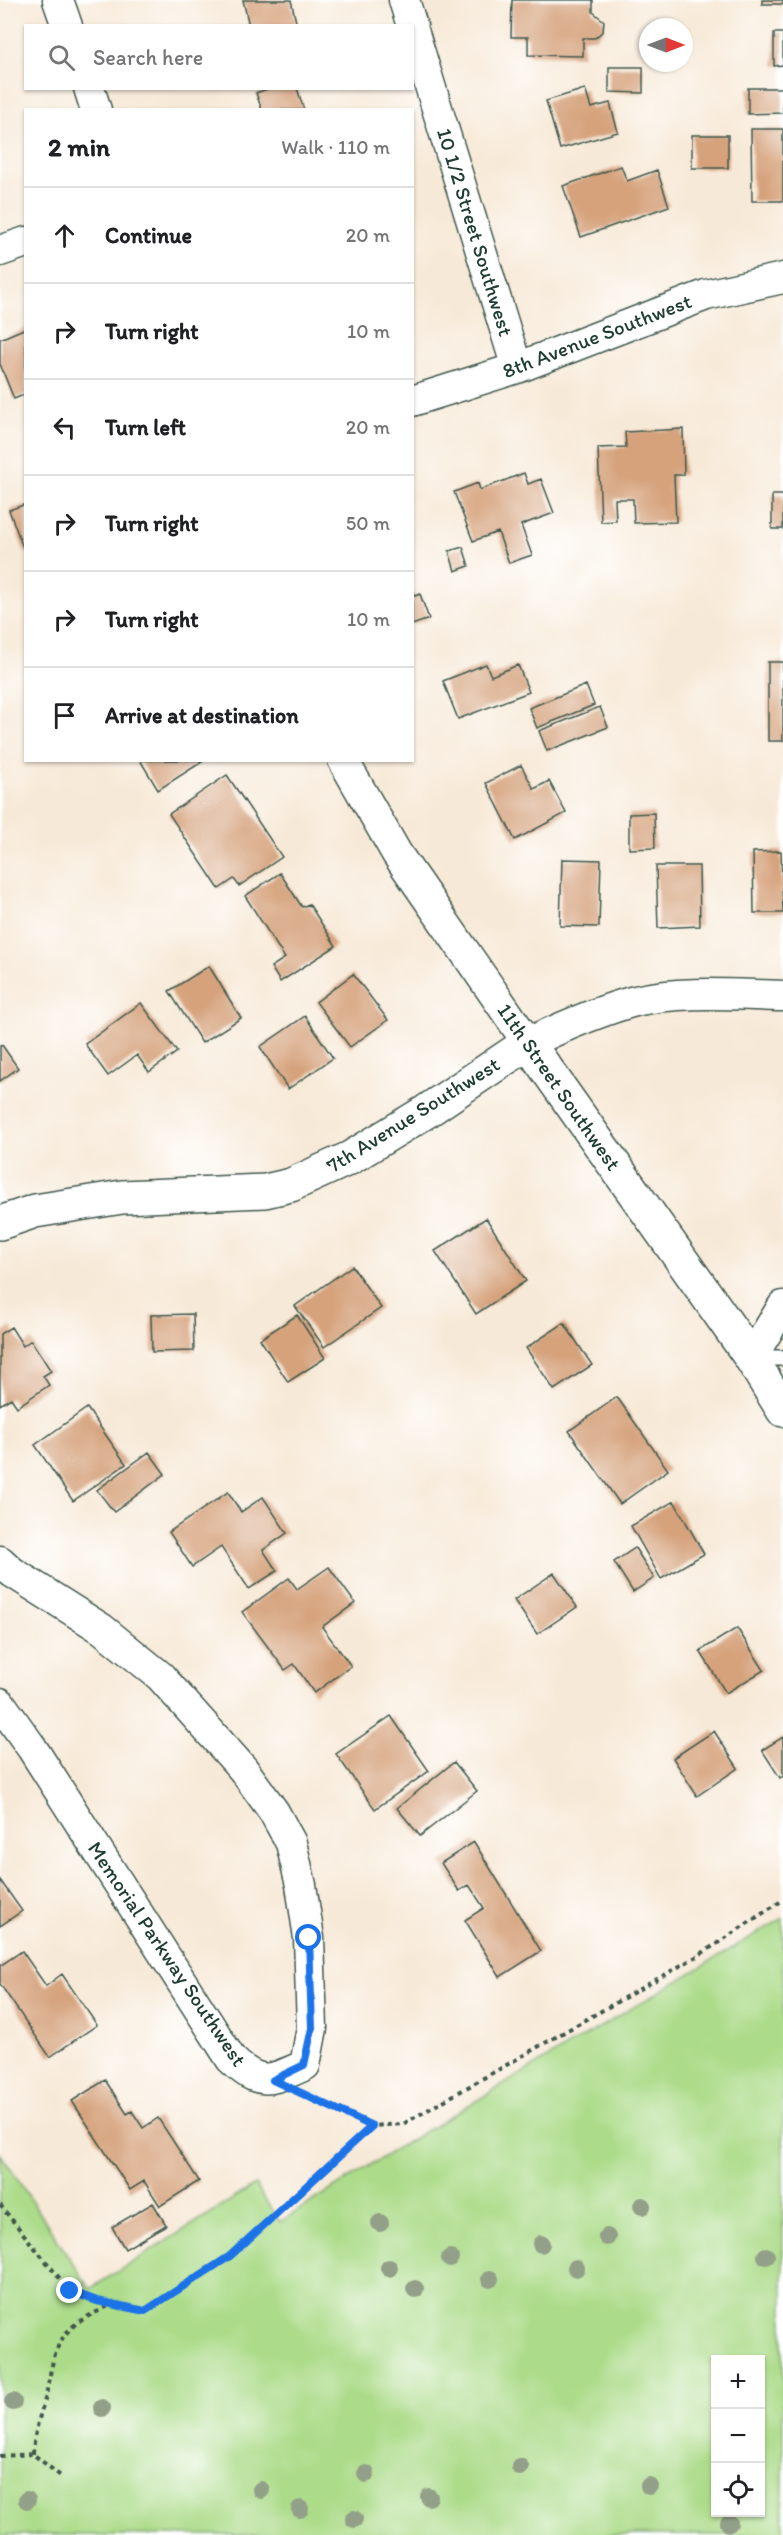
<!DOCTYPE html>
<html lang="en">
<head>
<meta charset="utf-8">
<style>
	:root { --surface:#fff; --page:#f2f2f2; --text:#202124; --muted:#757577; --line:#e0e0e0 }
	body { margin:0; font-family:Itim,sans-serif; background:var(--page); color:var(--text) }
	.controls { position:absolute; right:18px; bottom:18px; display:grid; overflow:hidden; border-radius:0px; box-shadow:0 2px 4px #0004 }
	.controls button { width:54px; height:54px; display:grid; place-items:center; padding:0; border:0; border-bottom:2px solid var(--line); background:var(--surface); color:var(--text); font:30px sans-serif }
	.compass { position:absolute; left:639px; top:18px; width:54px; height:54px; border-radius:50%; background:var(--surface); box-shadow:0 2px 4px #0004; rotate:90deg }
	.stop { position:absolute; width:18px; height:18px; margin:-14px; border:4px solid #1a73e8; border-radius:50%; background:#fff }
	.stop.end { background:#1a73e8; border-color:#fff; box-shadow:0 2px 6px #0008 }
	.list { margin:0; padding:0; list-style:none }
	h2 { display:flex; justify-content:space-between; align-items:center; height:78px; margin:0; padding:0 24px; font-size:26px }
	h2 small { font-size:20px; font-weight:400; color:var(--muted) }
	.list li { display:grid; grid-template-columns:39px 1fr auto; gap:18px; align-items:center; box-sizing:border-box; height:96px; padding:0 24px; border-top:2px solid var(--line) }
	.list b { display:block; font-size:22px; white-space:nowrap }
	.list em { font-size:20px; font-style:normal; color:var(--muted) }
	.icon { flex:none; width:33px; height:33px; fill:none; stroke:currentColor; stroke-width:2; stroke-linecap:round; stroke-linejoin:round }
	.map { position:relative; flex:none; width:783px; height:2535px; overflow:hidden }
	.search { position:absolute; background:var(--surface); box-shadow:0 2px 4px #0004; left:24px; top:24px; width:390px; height:66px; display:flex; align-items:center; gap:15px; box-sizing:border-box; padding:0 21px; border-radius:0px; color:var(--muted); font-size:22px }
	.panel { position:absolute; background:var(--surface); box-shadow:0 2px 4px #0004; left:24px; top:108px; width:390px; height:654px; border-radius:0px }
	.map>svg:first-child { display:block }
	.green { fill:#acdb89; stroke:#668c5e; stroke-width:1.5; fill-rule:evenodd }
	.building { fill:#d5a27c }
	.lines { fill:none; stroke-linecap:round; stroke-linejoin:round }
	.lane-casing { stroke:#3f574c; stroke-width:18 }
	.street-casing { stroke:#3f574c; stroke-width:33 }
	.secondary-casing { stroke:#3f574c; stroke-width:36 }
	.path { stroke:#3f574c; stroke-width:4; stroke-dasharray:4.5 4.5; stroke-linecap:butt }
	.lane { stroke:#fff; stroke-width:15 }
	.street { stroke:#fff; stroke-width:30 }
	.secondary { stroke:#fff; stroke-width:33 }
	.tree { fill:#93a089 }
	.route { stroke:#1a73e8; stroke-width:8 }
	.labels { text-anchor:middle; stroke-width:4.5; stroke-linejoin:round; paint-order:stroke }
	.street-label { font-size:21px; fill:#1f3d34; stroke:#fff }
</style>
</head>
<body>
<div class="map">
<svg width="783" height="2535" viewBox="0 0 783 2535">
	<rect width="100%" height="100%" fill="#fff"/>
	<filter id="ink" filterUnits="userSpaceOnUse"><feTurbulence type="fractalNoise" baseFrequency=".0167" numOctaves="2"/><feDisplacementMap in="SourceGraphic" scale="12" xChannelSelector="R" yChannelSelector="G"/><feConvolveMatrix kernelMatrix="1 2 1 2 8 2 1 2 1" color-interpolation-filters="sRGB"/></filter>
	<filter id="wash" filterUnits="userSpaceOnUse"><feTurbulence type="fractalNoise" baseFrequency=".008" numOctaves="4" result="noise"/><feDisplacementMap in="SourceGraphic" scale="24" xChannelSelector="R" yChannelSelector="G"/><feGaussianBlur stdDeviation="1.35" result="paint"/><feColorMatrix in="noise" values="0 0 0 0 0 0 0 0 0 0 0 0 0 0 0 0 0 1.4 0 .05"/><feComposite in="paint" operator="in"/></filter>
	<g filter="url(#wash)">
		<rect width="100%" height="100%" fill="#f7e9d7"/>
		<path class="green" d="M 783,1918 L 783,2535 L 0,2535 L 0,2153 L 90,2289 L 255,2185 L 280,2222 L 407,2142 ZM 716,2360 L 760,2360 L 760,2512 L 716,2512 Z"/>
		<g id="blocks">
			<path class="building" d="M 243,0 L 291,0 L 297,26 L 249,26 Z
				M 512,0 L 593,0 L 593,12 L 604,21 L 603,31 L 595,38 L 583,38 L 583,56 L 528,55 L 528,37 L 511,37 Z
				M 762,0 L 783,0 L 783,4 L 762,4 Z
				M 774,33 L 783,33 L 783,65 L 774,66 Z
				M 609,67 L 643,67 L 643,93 L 609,92 Z
				M 270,88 L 297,88 L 304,110 L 262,110 L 256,93 Z
				M 748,88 L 783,88 L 783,113 L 748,114 Z
				M 585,89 L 591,108 L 610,103 L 618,132 L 560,149 L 546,101 Z
				M 751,129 L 783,129 L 783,201 L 752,201 Z
				M 692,135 L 728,135 L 728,168 L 692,168 Z
				M 621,166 L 627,181 L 657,170 L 669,206 L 581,237 L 563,186 Z
				M 26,328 L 26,394 L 14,399 L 0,364 L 0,339 Z
				M 683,429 L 684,475 L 674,475 L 676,522 L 634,523 L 633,499 L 615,499 L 616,521 L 601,522 L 598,448 L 626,447 L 625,432 Z
				M 524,473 L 528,484 L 541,479 L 554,513 L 521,525 L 532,555 L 509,563 L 498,532 L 473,541 L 454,492 L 478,483 L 480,490 Z
				M 772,495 L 783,495 L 783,529 L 772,529 Z
				M 26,504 L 26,553 L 25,553 L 9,510 Z
				M 463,547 L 469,566 L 455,571 L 449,551 Z
				M 412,591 L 415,596 L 420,594 L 429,619 L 412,625 Z
				M 768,662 L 783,662 L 783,741 L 768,741 Z
				M 486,664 L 491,676 L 518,665 L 529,692 L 458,719 L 443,681 Z
				M 586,685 L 594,705 L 537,728 L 529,708 Z
				M 600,707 L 608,727 L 547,751 L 539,731 Z
				M 140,760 L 205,760 L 158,790 Z
				M 521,765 L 534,789 L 549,781 L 566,813 L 515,840 L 486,783 Z
				M 227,775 L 282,857 L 239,886 L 234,879 L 219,889 L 169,814 Z
				M 654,813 L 655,848 L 629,849 L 629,814 Z
				M 781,851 L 783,913 L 754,913 L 753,852 Z
				M 562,859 L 601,860 L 599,927 L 560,926 Z
				M 656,866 L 699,866 L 700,926 L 658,928 Z
				M 280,873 L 302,907 L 309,904 L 336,946 L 280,982 L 271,967 L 285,958 L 245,896 Z
				M 209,966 L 241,1018 L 202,1043 L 169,991 Z
				M 353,974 L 388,1020 L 350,1047 L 316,1002 Z
				M 141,1003 L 177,1052 L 149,1072 L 137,1055 L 108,1076 L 85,1044 Z
				M 305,1016 L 333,1058 L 288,1089 L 260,1047 Z
				M 2,1045 L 18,1068 L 0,1081 L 0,1046 Z
				M 486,1218 L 526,1281 L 476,1314 L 435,1251 Z
				M 352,1266 L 381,1308 L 324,1347 L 295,1306 Z
				M 193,1314 L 194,1351 L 152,1352 L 151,1315 Z
				M 297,1315 L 325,1358 L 288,1382 L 260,1339 Z
				M 564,1323 L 592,1365 L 554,1390 L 526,1348 Z
				M 11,1327 L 23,1346 L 31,1340 L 51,1371 L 43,1376 L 49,1385 L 17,1407 L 11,1398 L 0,1405 L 0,1334 Z
				M 617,1397 L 668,1470 L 620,1504 L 569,1431 Z
				M 87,1408 L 126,1464 L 73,1501 L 35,1445 Z
				M 149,1452 L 165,1474 L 114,1512 L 97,1490 Z
				M 228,1492 L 241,1512 L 263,1497 L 287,1533 L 263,1550 L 277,1571 L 249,1589 L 221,1547 L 192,1567 L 169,1532 Z
				M 674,1501 L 704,1554 L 661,1579 L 631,1526 Z
				M 635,1548 L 654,1578 L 633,1592 L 614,1562 Z
				M 329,1567 L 355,1603 L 322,1627 L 351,1666 L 314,1693 L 294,1664 L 285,1670 L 242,1612 L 289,1578 L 297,1589 Z
				M 554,1573 L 577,1607 L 537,1634 L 514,1600 Z
				M 737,1628 L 764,1670 L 726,1693 L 700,1651 Z
				M 391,1716 L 429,1771 L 375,1809 L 336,1754 Z
				M 714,1731 L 738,1768 L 697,1796 L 673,1758 Z
				M 783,1737 L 783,1776 L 780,1778 L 762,1750 Z
				M 454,1762 L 477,1791 L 420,1836 L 397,1808 Z
				M 474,1842 L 541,1951 L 500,1977 L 465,1920 L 484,1908 L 469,1885 L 459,1891 L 441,1863 Z
				M 0,1880 L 22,1911 L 0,1926 Z
				M 22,1951 L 46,1986 L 62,1974 L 97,2025 L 50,2057 L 0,1984 L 0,1966 Z
				M 105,2080 L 127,2114 L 132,2111 L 143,2128 L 158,2118 L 199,2181 L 160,2206 L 144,2181 L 130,2190 L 72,2101 Z
				M 153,2203 L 166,2225 L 125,2249 L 112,2227 Z"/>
		</g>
	</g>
	<g filter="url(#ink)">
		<use href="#blocks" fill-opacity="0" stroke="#3f574c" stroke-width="1.5"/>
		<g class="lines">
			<g class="lane-casing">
				<path id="lane" d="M 751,1358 L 783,1358"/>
			</g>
			<g class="street-casing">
				<path id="street" d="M 58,0 L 67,26
					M 404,0 L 412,26
					M 412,27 L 517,368
					M 89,88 L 96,110
					M 0,251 L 26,242
					M 412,401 L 517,368 L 706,295 L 783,278
					M 343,760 L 397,854 L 528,1043 C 562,1027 598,1011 635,1001 C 682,990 735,995 783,996
					M 751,1358 L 783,1306
					M 0,1561 L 12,1572 L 102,1629 L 160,1676 L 243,1769 L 274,1812 L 291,1843 L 301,1885 L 309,1938 L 312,2028 L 305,2065 C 270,2081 260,2087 231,2059 L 32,1748 L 0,1703"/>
			</g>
			<g class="secondary-casing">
				<path id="secondary" d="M 0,1223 L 35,1211 L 122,1197 L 265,1191 L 291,1185 L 350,1158 L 427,1111 L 528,1043 L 751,1358 L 783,1410"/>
			</g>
			<path class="path" d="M 311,2099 L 372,2126 L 403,2124 L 701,1954 L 783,1900
				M 0,2205 L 70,2291 L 97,2301 L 145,2311 L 230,2256 L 372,2126
				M 33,2454 C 34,2434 39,2418 45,2399 C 51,2376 51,2349 69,2330 C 79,2319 100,2311 112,2304
				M 0,2456 L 33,2454 L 63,2478"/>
			<use href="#lane" class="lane"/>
			<use href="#street" class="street"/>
			<use href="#secondary" class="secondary"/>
		</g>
		<g class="tree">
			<circle cx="642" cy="2206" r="9"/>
			<circle cx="380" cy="2223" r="9"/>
			<circle cx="607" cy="2237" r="9"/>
			<circle cx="541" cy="2244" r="9"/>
			<circle cx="766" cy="2256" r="9"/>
			<circle cx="450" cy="2258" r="9"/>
			<circle cx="389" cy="2268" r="9"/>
			<circle cx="576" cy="2268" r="9"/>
			<circle cx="490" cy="2279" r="9"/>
			<circle cx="415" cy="2289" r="9"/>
			<circle cx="13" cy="2402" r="9"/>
			<circle cx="102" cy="2408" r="9"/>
			<circle cx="520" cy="2467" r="9"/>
			<circle cx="366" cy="2474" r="9"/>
			<circle cx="649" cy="2486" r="9"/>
			<circle cx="261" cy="2490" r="9"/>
			<circle cx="429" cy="2497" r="9"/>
			<circle cx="27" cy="2500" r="9"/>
			<circle cx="300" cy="2509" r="9"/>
			<circle cx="354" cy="2519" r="9"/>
			<circle cx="729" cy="2523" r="9"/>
		</g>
	</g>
	<g class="lines" filter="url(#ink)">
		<path class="route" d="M 70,2291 L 97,2301 L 145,2311 L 230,2256 L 372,2126 L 273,2080 L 304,2065 L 312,2028 L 309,1938"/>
	</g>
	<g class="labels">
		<g class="street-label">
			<text transform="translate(475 232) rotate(73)" y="7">10 1/2 Street Southwest</text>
			<text transform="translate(597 336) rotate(-21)" y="7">8th Avenue Southwest</text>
			<text transform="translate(559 1087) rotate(55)" y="7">11th Street Southwest</text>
			<text transform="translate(413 1115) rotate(-32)" y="7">7th Avenue Southwest</text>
			<text transform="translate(167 1954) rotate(56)" y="7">Memorial Parkway Southwest</text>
		</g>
	</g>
</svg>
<div class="controls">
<button>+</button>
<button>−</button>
<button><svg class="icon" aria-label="locate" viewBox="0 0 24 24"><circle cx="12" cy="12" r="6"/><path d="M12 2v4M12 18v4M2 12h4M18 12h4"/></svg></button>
</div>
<svg class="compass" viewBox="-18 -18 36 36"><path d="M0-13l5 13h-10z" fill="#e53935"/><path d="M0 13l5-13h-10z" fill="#757577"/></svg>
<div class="stop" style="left:309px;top:1938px"></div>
<div class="stop end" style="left:70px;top:2291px"></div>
<div class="search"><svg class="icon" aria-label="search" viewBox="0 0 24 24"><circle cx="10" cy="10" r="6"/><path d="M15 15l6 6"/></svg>Search here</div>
<section class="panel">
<h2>2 min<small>Walk · 110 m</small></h2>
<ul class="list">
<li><svg class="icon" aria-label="ahead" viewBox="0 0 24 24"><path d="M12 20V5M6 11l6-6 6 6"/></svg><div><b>Continue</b></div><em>20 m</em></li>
<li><svg class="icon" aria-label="right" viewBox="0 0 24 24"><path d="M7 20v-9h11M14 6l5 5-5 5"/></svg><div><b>Turn right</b></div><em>10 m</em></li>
<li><svg class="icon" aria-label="left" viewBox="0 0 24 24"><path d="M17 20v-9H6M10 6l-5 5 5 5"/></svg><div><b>Turn left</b></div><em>20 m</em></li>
<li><svg class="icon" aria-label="right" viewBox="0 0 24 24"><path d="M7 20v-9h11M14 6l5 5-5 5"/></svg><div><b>Turn right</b></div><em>50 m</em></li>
<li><svg class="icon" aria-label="right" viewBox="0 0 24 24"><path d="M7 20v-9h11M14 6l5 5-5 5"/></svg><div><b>Turn right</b></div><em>10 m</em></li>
<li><svg class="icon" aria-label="arrive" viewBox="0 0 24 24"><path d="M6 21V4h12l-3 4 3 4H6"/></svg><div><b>Arrive at destination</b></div></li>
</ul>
</section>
</div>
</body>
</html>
